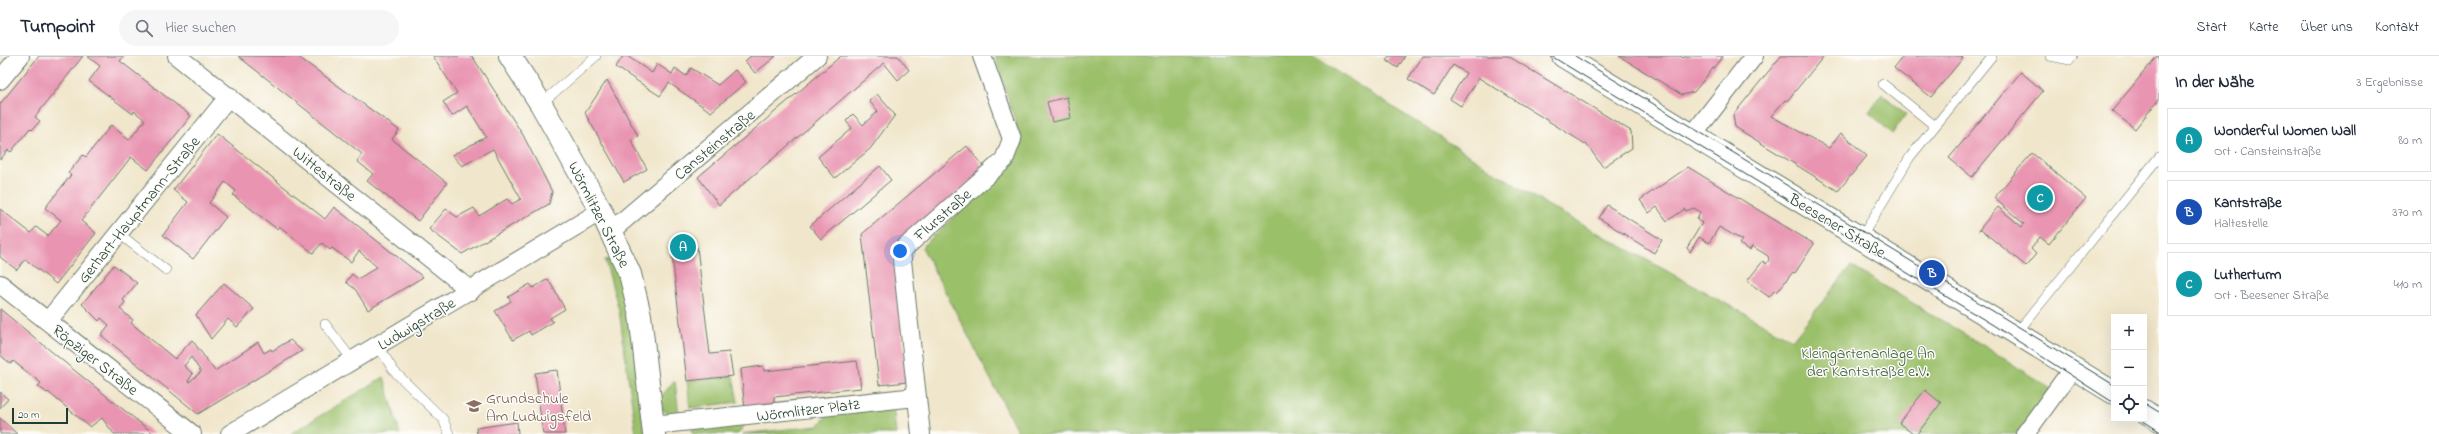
<!DOCTYPE html>
<html lang="de">
<head>
<meta charset="utf-8">
<style>
	:root { --surface:#fff; --page:#f6f6f7; --text:#1f2937; --muted:#747a83; --line:#e0e1e3; --accent:#2563eb }
	body { margin:0; font-family:"Indie Flower",sans-serif; background:var(--page); color:var(--text) }
	.controls { position:absolute; right:12px; bottom:12px; display:grid; overflow:hidden; border-radius:0px; box-shadow:0 4px 16px #0002 }
	.controls button { width:36px; height:36px; display:grid; place-items:center; padding:0; border:0; border-bottom:1px solid var(--line); background:var(--surface); color:var(--text); font:20px sans-serif }
	.scale { position:absolute; left:12px; bottom:10px; width:56px; box-sizing:border-box; padding-left:4px; border:2px solid #1f3d34; border-top:0; font-size:11px; line-height:14px; white-space:nowrap; color:#1f3d34; -webkit-text-stroke:3px #fdfcf7; paint-order:stroke }
	.you { position:absolute; left:900px; top:195px; width:14px; height:14px; margin:-10px; border:3px solid #fff; border-radius:50%; background:#1a73e8; box-shadow:0 0 0 6px #1a73e833 }
	.badge { display:grid; place-items:center; width:26px; height:26px; border-radius:50%; background:var(--accent); color:#fff; font-size:13px; font-weight:700 }
	.pin { position:absolute; translate:-50% -50%; border:2px solid #fff; box-shadow:0 1px 4px #0006 }
	.list { margin:0; padding:0; list-style:none }
	h2 { display:flex; justify-content:space-between; align-items:center; height:52px; margin:0; padding:0 16px; font-size:17px }
	h2 small { font-size:13px; font-weight:400; color:var(--muted) }
	.list li { display:grid; grid-template-columns:26px 1fr auto; gap:12px; align-items:center; box-sizing:border-box; height:64px; margin:0 8px 8px; padding:0 8px; border:1px solid var(--line); border-radius:0px }
	.list b { display:block; font-size:15px; white-space:nowrap }
	.list p { margin:0; font-size:13px; white-space:nowrap; color:var(--muted) }
	.list em { font-size:13px; font-style:normal; color:var(--muted) }
	.icon { flex:none; width:22px; height:22px; fill:none; stroke:currentColor; stroke-width:2; stroke-linecap:round; stroke-linejoin:round }
	.map { position:relative; flex:none; width:2159px; height:378px; overflow:hidden }
	header { display:flex; align-items:center; gap:24px; box-sizing:border-box; height:56px; padding:0 20px; background:var(--surface); border-bottom:1px solid var(--line) }
	header strong { font-size:19px }
	nav { display:flex; gap:22px; margin-inline-start:auto; font-size:14px }
	.search { width:280px; height:36px; background:var(--page); display:flex; align-items:center; gap:10px; box-sizing:border-box; padding:0 14px; border-radius:22px; color:var(--muted); font-size:15px }
	main { display:flex }
	aside { flex:1; background:var(--surface) }
	.map>svg:first-child { display:block }
	.green { fill:#9bc06b; stroke:#5d7e50 }
	.building { fill:#e994b1; fill-rule:evenodd }
	.lines { fill:none; stroke-linecap:round; stroke-linejoin:round }
	.service-casing { stroke:#687869; stroke-width:10 }
	.minor-casing { stroke:#687869; stroke-width:20 }
	.tertiary-casing { stroke:#687869; stroke-width:24 }
	.service { stroke:#fff; stroke-width:9 }
	.minor { stroke:#fff; stroke-width:18 }
	.tertiary { stroke:#fff; stroke-width:22 }
	.tram { stroke:#1f3d34; stroke-width:1 }
	.labels { text-anchor:middle; stroke-width:3; stroke-linejoin:round; paint-order:stroke }
	.street-label { font-size:16px; fill:#1f3d34; stroke:#fdfcf7 }
	.park-label { font-size:16px; fill:#3e5e42; stroke:#fdfcf7 }
	.education-label { font-size:16px; fill:#785e54; stroke:#fdfcf7; text-anchor:start }
</style>
</head>
<body>
<header>
<strong>Turnpoint</strong>
<div class="search"><svg class="icon" aria-label="search" viewBox="0 0 24 24"><circle cx="10" cy="10" r="6"/><path d="M15 15l6 6"/></svg>Hier suchen</div>
<nav><a>Start</a><a>Karte</a><a>Über uns</a><a>Kontakt</a></nav>
</header>
<main>
<div class="map">
<svg width="2159" height="378" viewBox="0 0 2159 378">
	<rect width="100%" height="100%" fill="#fdfcf7"/>
	<filter id="ink" filterUnits="userSpaceOnUse"><feTurbulence type="fractalNoise" baseFrequency=".025" numOctaves="2"/><feDisplacementMap in="SourceGraphic" scale="8" xChannelSelector="R" yChannelSelector="G"/><feConvolveMatrix kernelMatrix="1 2 1 2 8 2 1 2 1" color-interpolation-filters="sRGB"/></filter>
	<filter id="wash" filterUnits="userSpaceOnUse"><feTurbulence type="fractalNoise" baseFrequency=".012" numOctaves="4" result="noise"/><feDisplacementMap in="SourceGraphic" scale="16" xChannelSelector="R" yChannelSelector="G"/><feGaussianBlur stdDeviation="0.9" result="paint"/><feColorMatrix in="noise" values="0 0 0 0 0 0 0 0 0 0 0 0 0 0 0 0 0 1.4 0 .05"/><feComposite in="paint" operator="in"/></filter>
	<g filter="url(#wash)">
		<rect width="100%" height="100%" fill="#f0e6cb"/>
		<path class="green" d="M 995,0 L 1312,0 L 1549,150 L 1792,284 L 1851,210 L 1989,293 L 2051,333 L 2018,378 L 1019,378 L 922,191 L 1015,104 L 1022,87 Z
			M 1882,38 L 1906,58 L 1892,78 L 1869,56 Z
			M 613,203 L 629,254 L 645,378 L 636,378 L 619,254 L 605,204 Z
			M 733,320 L 738,346 L 690,352 L 687,325 Z
			M 384,321 L 400,378 L 290,378 Z
			M 673,326 L 675,326 L 679,359 L 672,360 L 663,354 L 661,341 Z
			M 893,349 L 896,378 L 741,378 L 818,370 L 829,357 Z
			M 747,366 L 738,378 L 693,378 L 692,373 Z"/>
		<g id="blocks">
			<path class="building" d="M 39,0 L 83,0 L 35,61 L 40,65 L 32,74 L 30,72 L 11,96 L 8,94 L 0,104 L 0,48 Z
				M 87,0 L 124,0 L 120,5 L 191,60 L 148,114 L 131,101 L 81,165 L 96,177 L 56,228 L 25,203 L 17,214 L 0,201 L 0,153 L 31,177 L 36,171 L 48,180 L 61,164 L 45,152 L 71,119 L 68,117 L 83,99 L 86,101 L 111,69 L 129,84 L 145,64 L 134,55 L 133,58 L 89,25 L 100,10 Z
				M 238,0 L 297,0 L 399,74 L 392,83 L 447,127 L 418,165 L 367,125 L 373,118 L 357,105 L 362,98 Z
				M 433,0 L 472,0 L 523,79 L 552,136 L 549,148 L 462,198 L 429,173 L 446,153 L 457,161 L 474,152 L 479,160 L 507,143 L 512,148 L 521,143 L 493,93 L 462,110 L 452,99 L 486,81 L 467,50 L 452,60 L 443,46 L 457,37 Z
				M 623,0 L 627,0 L 652,17 L 657,8 L 672,18 L 675,12 L 686,20 L 691,12 L 718,29 L 735,14 L 746,26 L 711,56 L 669,27 L 660,40 L 616,11 Z
				M 751,0 L 776,0 L 755,17 L 745,5 Z
				M 841,0 L 898,0 L 909,14 L 898,24 L 884,7 L 719,149 L 698,121 Z
				M 1389,0 L 1405,0 L 1398,12 L 1386,4 Z
				M 1423,0 L 1508,0 L 1631,75 L 1632,92 L 1603,111 L 1587,89 L 1479,22 L 1461,50 L 1450,43 L 1466,17 L 1453,9 L 1434,39 L 1408,23 Z
				M 1619,0 L 1680,0 L 1684,2 L 1685,0 L 1723,0 L 1694,36 L 1682,39 Z
				M 1781,0 L 1824,0 L 1787,45 L 1785,44 L 1771,60 L 1829,92 L 1841,77 L 1867,100 L 1838,135 L 1735,71 L 1733,59 Z
				M 1903,0 L 1961,0 L 1963,2 L 1931,41 L 1894,12 Z
				M 2157,0 L 2159,0 L 2159,43 L 2135,73 L 2112,55 Z
				M 2021,16 L 2043,35 L 1972,121 L 1949,102 Z
				M 607,24 L 638,80 L 631,84 L 647,113 L 624,126 L 585,57 Z
				M 877,38 L 895,59 L 870,93 L 835,122 L 818,101 L 852,72 L 846,65 L 853,58 L 863,69 L 878,55 L 869,45 Z
				M 1067,41 L 1071,62 L 1052,66 L 1047,46 Z
				M 217,78 L 325,163 L 334,151 L 423,221 L 368,254 L 355,233 L 346,226 L 352,218 L 358,223 L 377,211 L 359,195 L 351,206 L 332,192 L 330,194 L 322,187 L 313,197 L 279,170 L 277,173 L 233,139 L 236,135 L 225,126 L 209,147 L 226,161 L 193,203 L 163,179 L 188,146 L 173,134 Z
				M 967,90 L 985,113 L 892,192 L 908,326 L 879,329 L 862,178 Z
				M 2032,97 L 2086,142 L 2049,188 L 2040,181 L 2031,193 L 2036,198 L 2026,210 L 1981,174 L 1978,175 L 1998,151 L 2022,171 L 2024,168 L 1994,142 Z
				M 880,110 L 891,124 L 821,183 L 810,170 Z
				M 1688,111 L 1814,188 L 1795,217 L 1793,216 L 1777,236 L 1775,234 L 1769,241 L 1747,225 L 1763,205 L 1766,208 L 1769,204 L 1768,200 L 1752,190 L 1750,194 L 1739,188 L 1742,184 L 1719,171 L 1709,187 L 1699,181 L 1690,196 L 1687,192 L 1702,167 L 1697,164 L 1700,156 L 1694,152 L 1686,155 L 1685,153 L 1667,165 L 1657,151 L 1649,157 L 1640,144 Z
				M 1607,149 L 1662,184 L 1654,197 L 1599,162 Z
				M 697,191 L 710,298 L 729,296 L 733,320 L 687,325 L 671,192 Z
				M 114,209 L 137,227 L 123,244 L 125,246 L 120,253 L 133,264 L 131,267 L 175,303 L 192,284 L 215,315 L 258,286 L 264,297 L 271,293 L 272,295 L 290,284 L 302,295 L 198,358 L 101,279 L 109,269 L 101,262 L 99,265 L 82,248 ZM 191,301 L 201,316 L 189,326 L 188,325 L 193,318 L 184,310 Z
				M 548,223 L 565,253 L 550,262 L 553,266 L 531,279 L 529,275 L 513,284 L 495,255 L 511,245 L 508,241 L 530,228 L 533,232 Z
				M 224,227 L 254,253 L 237,271 L 228,263 L 211,283 L 196,259 Z
				M 0,253 L 69,310 L 154,378 L 114,378 L 102,362 L 90,371 L 48,336 L 47,337 L 38,330 L 41,327 L 13,305 L 11,308 L 0,299 Z
				M 857,305 L 861,332 L 774,341 L 774,349 L 745,355 L 741,313 L 763,310 L 764,315 Z
				M 557,314 L 565,378 L 543,378 L 535,317 Z
				M 1925,334 L 1941,347 L 1917,378 L 1913,378 L 1899,367 Z
				M 0,336 L 8,343 L 0,352 Z
				M 0,362 L 17,378 L 0,378 Z
				M 517,366 L 518,378 L 477,378 L 476,372 Z"/>
		</g>
	</g>
	<g filter="url(#ink)">
		<use href="#blocks" fill-opacity="0" stroke="#687869" stroke-width="1"/>
		<g class="lines">
			<g class="service-casing">
				<path id="service" d="M 2050,0 L 2070,4 L 2073,0
					M 1883,28 L 1935,70
					M 541,48 L 596,0
					M 118,177 L 166,214
					M 1861,182 L 1910,101 L 1992,0
					M 325,268 L 353,305
					M 2016,278 L 2159,101
					M 378,290 L 394,315 L 443,363 L 449,378"/>
			</g>
			<g class="minor-casing">
				<path id="minor" d="M 177,0 L 471,235
					M 0,24 L 20,0
					M 1692,80 L 1754,0
					M 611,175 L 817,0
					M 0,228 L 192,378
					M 48,265 L 229,40
					M 653,369 L 916,341
					M 230,378 L 601,155
					M 921,378 L 901,195 L 1004,104 L 1012,83 L 982,0
					M 2025,378 L 2073,312"/>
			</g>
			<g class="tertiary-casing">
				<path id="tertiary" d="M 510,0 L 541,48 L 601,155 L 630,218 L 640,259 L 654,378
					M 1563,0 L 2114,337
					M 2144,355 L 2159,364"/>
			</g>
			<use href="#service" class="service"/>
			<use href="#minor" class="minor"/>
			<use href="#tertiary" class="tertiary"/>
			<path class="tram" d="M 1551,0 L 1993,269 L 2114,347
				M 1575,0 L 2114,329
				M 2144,347 L 2159,356
				M 2140,363 L 2159,375"/>
		</g>
	</g>
	<defs>
		<g id="school-bare" transform="scale(1.2)"><path d="M0-5L7-2L0 1L-7-2ZM-4 1L0 2.5L4 1V4Q0 6-4 4Z" fill="#8d6e63" stroke="#fdfcf7" stroke-width="2.5" paint-order="stroke"/></g>
	</defs>
	<g fill-rule="evenodd">
		<use href="#school-bare" x="474" y="350"/>
	</g>
	<g class="labels">
		<g class="street-label">
			<text transform="translate(714 88) rotate(-40)" y="6">Cansteinstraße</text>
			<text transform="translate(325 117) rotate(39)" y="6">Wittestraße</text>
			<text transform="translate(138 153) rotate(-51)" y="6">Gerhart-Hauptmann-Straße</text>
			<text transform="translate(600 158) rotate(63)" y="6">Wörmlitzer Straße</text>
			<text transform="translate(942 158) rotate(-41)" y="6">Flurstraße</text>
			<text transform="translate(1838 169) rotate(31)" y="6">Beesener Straße</text>
			<text transform="translate(416 267) rotate(-31)" y="6">Ludwigstraße</text>
			<text transform="translate(96 303) rotate(38)" y="6">Röpziger Straße</text>
			<text transform="translate(808 353) rotate(-7)" y="6">Wörmlitzer Platz</text>
		</g>
		<g class="park-label">
			<text x="1868" y="302">Kleingartenanlage An<tspan x="1868" dy="18">der Kantstraße e.V.</tspan></text>
		</g>
		<g class="education-label">
			<text x="486" y="347">Grundschule<tspan x="486" dy="18">Am Ludwigsfeld</tspan></text>
		</g>
	</g>
</svg>
<div class="controls">
<button>+</button>
<button>−</button>
<button><svg class="icon" aria-label="locate" viewBox="0 0 24 24"><circle cx="12" cy="12" r="6"/><path d="M12 2v4M12 18v4M2 12h4M18 12h4"/></svg></button>
</div>
<div class="scale">20 m</div>
<div class="you"></div>
<div class="pin badge" style="left:683px;top:191px;background:#0f9aa8">A</div>
<div class="pin badge" style="left:1932px;top:217px;background:#1a4fb4">B</div>
<div class="pin badge" style="left:2040px;top:142px;background:#0f9aa8">C</div>
</div>
<aside>
<h2>In der Nähe<small>3 Ergebnisse</small></h2>
<ul class="list">
<li><span class="badge" style="background:#0f9aa8">A</span><div><b>Wonderful Women Wall</b><p>Ort · Cansteinstraße</p></div><em>80 m</em></li>
<li><span class="badge" style="background:#1a4fb4">B</span><div><b>Kantstraße</b><p>Haltestelle</p></div><em>370 m</em></li>
<li><span class="badge" style="background:#0f9aa8">C</span><div><b>Lutherturm</b><p>Ort · Beesener Straße</p></div><em>410 m</em></li>
</ul>
</aside>
</main>
</body>
</html>
